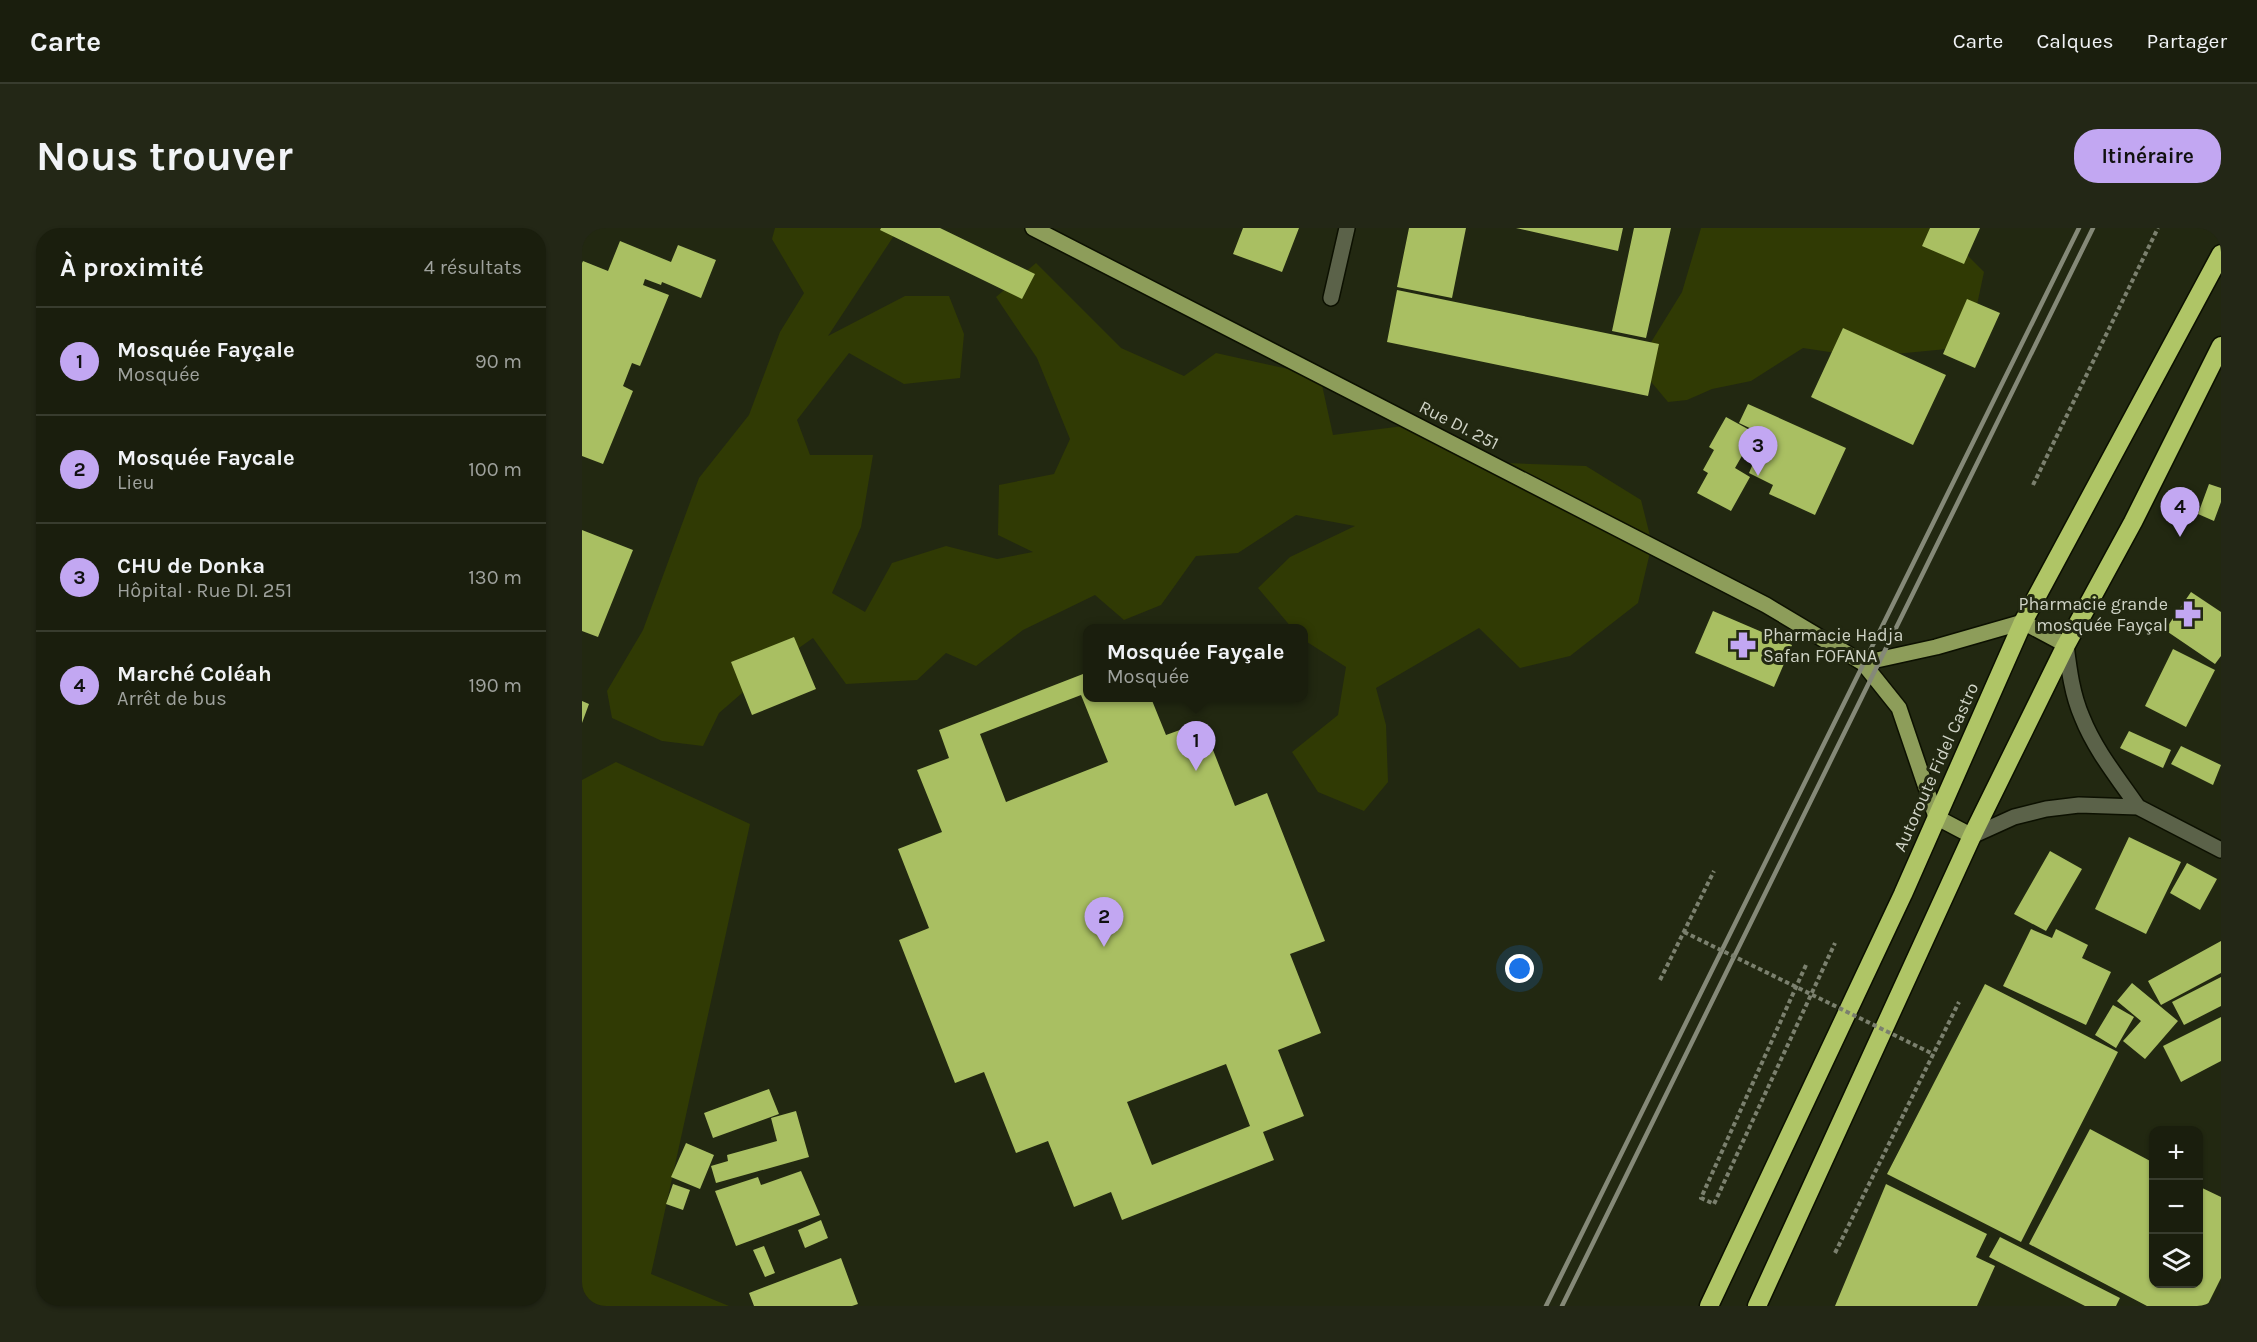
<!DOCTYPE html>
<html lang="fr">
<head>
<meta charset="utf-8">
<style>
	:root { --surface:#1a1e0d; --page:#232716; --text:#f1f3f6; --muted:#9fa29d; --line:#383c2e; --accent:#c2a7f2 }
	body { margin:0; font-family:Karla,sans-serif; background:var(--page); color:var(--text) }
	.controls { position:absolute; right:18px; bottom:18px; display:grid; overflow:hidden; border-radius:12px; box-shadow:0 2px 4px #0004 }
	.controls button { width:54px; height:54px; display:grid; place-items:center; padding:0; border:0; border-bottom:2px solid var(--line); background:var(--surface); color:var(--text); font:30px sans-serif }
	.you { position:absolute; left:938px; top:741px; width:21px; height:21px; margin:-15px; border:4px solid #fff; border-radius:50%; background:#1a73e8; box-shadow:0 0 0 9px #1a73e833 }
	.badge { display:grid; place-items:center; width:39px; height:39px; border-radius:50%; background:var(--accent); color:#111; font-size:20px; font-weight:700 }
	.pin { position:absolute; translate:-50% -50px; filter:drop-shadow(0 2px 3px #0008) }
	.pin::after { content:''; position:absolute; top:32px; width:21px; height:18px; background:inherit; clip-path:polygon(0 0,100% 0,50% 100%) }
	.popup { position:absolute; left:501px; top:396px; width:225px; height:78px; box-sizing:border-box; display:grid; place-content:center; border-radius:12px; background:var(--surface); filter:drop-shadow(0 2px 4px #0005); font-size:20px; white-space:nowrap; color:var(--muted) }
	.popup b { font-size:22px; color:var(--text) }
	.popup::after { content:''; position:absolute; left:50%; top:100%; margin-left:-12px; border:12px solid transparent; border-top-color:var(--surface) }
	.list { margin:0; padding:0; list-style:none }
	h2 { display:flex; justify-content:space-between; align-items:center; height:78px; margin:0; padding:0 24px; font-size:26px }
	h2 small { font-size:20px; font-weight:400; color:var(--muted) }
	.list li { display:grid; grid-template-columns:39px 1fr auto; gap:18px; align-items:center; box-sizing:border-box; height:108px; padding:0 24px; border-top:2px solid var(--line) }
	.list b { display:block; font-size:22px; white-space:nowrap }
	.list p { margin:0; font-size:20px; white-space:nowrap; color:var(--muted) }
	.list em { font-size:20px; font-style:normal; color:var(--muted) }
	.icon { flex:none; width:33px; height:33px; fill:none; stroke:currentColor; stroke-width:2; stroke-linecap:round; stroke-linejoin:round }
	.map { position:relative; flex:none; width:1639px; height:1078px; overflow:hidden; border-radius:24px }
	header { display:flex; align-items:center; gap:36px; box-sizing:border-box; height:84px; padding:0 30px; background:var(--surface); border-bottom:2px solid var(--line) }
	header strong { font-size:28px }
	nav { display:flex; gap:33px; margin-inline-start:auto; font-size:21px }
	.intro { display:flex; align-items:center; justify-content:space-between; box-sizing:border-box; height:144px; padding:0 36px }
	h1 { margin:0; font-size:42px }
	.button { padding:15px 27px; border-radius:24px; background:var(--accent); color:#111; font-size:21px; font-weight:700 }
	main { display:flex; gap:36px; padding:0 36px }
	aside { flex:1; background:var(--surface); border-radius:24px; box-shadow:0 2px 4px #0004 }
	.map>svg:first-child { display:block }
	.green { fill:#303a04 }
	.building { fill:#a9bf62; fill-rule:evenodd }
	.lines { fill:none; stroke-linecap:round; stroke-linejoin:round }
	.minor-casing { stroke:#0c1000; stroke-width:18 }
	.major-casing { stroke:#0c1000; stroke-width:18 }
	.highway-casing { stroke:#0c1000; stroke-width:21 }
	.path { stroke:#7b806e; stroke-width:4; stroke-dasharray:4.5 3; stroke-linecap:butt }
	.minor { stroke:#5b6249; stroke-width:15 }
	.major { stroke:#8d9d5a; stroke-width:15 }
	.highway { stroke:#afc566; stroke-width:18 }
	.rail { stroke:#858978; stroke-width:4.5 }
	.path-bridge { stroke:#7b806e; stroke-width:4; stroke-dasharray:4.5 3; stroke-linecap:butt }
	.labels { text-anchor:middle; stroke-width:6; stroke-linejoin:round; paint-order:stroke }
	.street-label { font-size:18px; fill:#d0d4c7; stroke:#222811 }
	.poi-label { font-size:18px; fill:#d0d4c7; stroke:#222811; text-anchor:end }
</style>
</head>
<body>
<header>
<strong>Carte</strong>
<nav><a>Carte</a><a>Calques</a><a>Partager</a></nav>
</header>
<div class="intro"><h1>Nous trouver</h1><a class="button">Itinéraire</a></div>
<main>
<aside>
<h2>À proximité<small>4 résultats</small></h2>
<ul class="list">
<li><span class="badge">1</span><div><b>Mosquée Fayçale</b><p>Mosquée</p></div><em>90 m</em></li>
<li><span class="badge">2</span><div><b>Mosquée Faycale</b><p>Lieu</p></div><em>100 m</em></li>
<li><span class="badge">3</span><div><b>CHU de Donka</b><p>Hôpital · Rue DI. 251</p></div><em>130 m</em></li>
<li><span class="badge">4</span><div><b>Marché Coléah</b><p>Arrêt de bus</p></div><em>190 m</em></li>
</ul>
</aside>
<div class="map">
<svg width="1639" height="1078" viewBox="0 0 1639 1078">
	<rect width="100%" height="100%" fill="#222811"/>
	<path class="green" d="M 193,0 L 317,0 L 246,108 L 323,68 L 367,68 L 382,106 L 378,150 L 322,156 L 267,125 L 215,192 L 228,227 L 291,227 L 279,299 L 250,365 L 283,384 L 310,335 L 364,318 L 415,331 L 451,324 L 416,307 L 417,257 L 472,246 L 488,211 L 455,130 L 414,69 L 454,35 L 539,120 L 602,148 L 634,125 L 738,148 L 751,207 L 829,197 L 898,234 L 1004,238 L 1059,272 L 1070,316 L 1056,375 L 988,428 L 938,440 L 897,400 L 794,460 L 804,497 L 806,554 L 782,583 L 736,564 L 710,524 L 756,487 L 764,439 L 722,412 L 722,400 L 710,400 L 676,360 L 708,329 L 773,298 L 714,287 L 656,325 L 614,328 L 579,377 L 542,392 L 513,367 L 441,402 L 394,438 L 364,425 L 335,452 L 264,456 L 231,410 L 190,439 L 137,485 L 121,518 L 80,513 L 30,490 L 25,463 L 61,402 L 117,250 L 167,187 L 198,104 L 222,65 L 190,11 Z
		M 1119,0 L 1371,0 L 1373,15 L 1402,44 L 1386,119 L 1281,129 L 1221,120 L 1169,153 L 1130,161 L 1105,172 L 1086,174 L 1055,137 L 1100,64 Z
		M 34,534 L 168,596 L 69,1046 L 147,1078 L 0,1078 L 0,552 Z"/>
	<path class="building" d="M 299,0 L 358,0 L 453,46 L 440,71 L 298,2 Z
		M 661,0 L 717,0 L 700,44 L 651,26 Z
		M 827,0 L 884,0 L 870,70 L 815,59 Z
		M 934,0 L 1041,0 L 1036,23 Z
		M 1052,0 L 1089,0 L 1064,110 L 1030,103 Z
		M 1348,0 L 1398,0 L 1382,36 L 1340,18 Z
		M 38,13 L 89,34 L 96,17 L 134,32 L 119,70 L 80,54 L 79,57 L 63,51 L 61,57 L 87,67 L 58,138 L 50,135 L 41,158 L 51,163 L 21,236 L 0,228 L 0,35 L 1,33 L 26,43 Z
		M 815,62 L 1077,116 L 1066,168 L 805,114 Z
		M 1385,71 L 1418,85 L 1393,140 L 1361,126 Z
		M 1261,100 L 1364,147 L 1331,217 L 1229,169 Z
		M 1166,176 L 1264,220 L 1233,287 L 1187,266 L 1191,257 L 1167,245 L 1176,224 L 1168,221 L 1176,204 L 1157,195 Z
		M 1144,189 L 1173,205 L 1153,240 L 1168,249 L 1149,283 L 1115,265 L 1126,245 L 1121,242 L 1132,222 L 1127,219 Z
		M 1627,256 L 1639,260 L 1639,274 L 1632,293 L 1616,286 Z
		M 0,302 L 51,322 L 16,409 L 0,403 Z
		M 1609,364 L 1639,384 L 1639,428 L 1633,436 L 1583,402 Z
		M 1131,383 L 1210,417 L 1192,459 L 1113,425 Z
		M 212,409 L 234,461 L 170,487 L 149,434 Z
		M 1591,421 L 1633,442 L 1604,499 L 1563,478 Z
		M 501,446 L 506,458 L 506,470 L 569,470 L 584,507 L 620,494 L 653,578 L 685,565 L 743,713 L 708,726 L 739,805 L 696,822 L 722,888 L 681,904 L 692,932 L 540,992 L 529,964 L 492,979 L 466,913 L 434,925 L 402,844 L 373,855 L 317,712 L 347,700 L 316,621 L 360,604 L 335,542 L 367,530 L 357,502 ZM 499,467 L 526,534 L 424,574 L 398,506 ZM 644,836 L 668,898 L 570,937 L 545,874 Z
		M 0,473 L 7,476 L 0,495 Z
		M 1547,503 L 1589,522 L 1581,540 L 1538,520 Z
		M 1599,518 L 1639,537 L 1631,557 L 1589,536 Z
		M 1547,609 L 1599,634 L 1564,706 L 1513,681 Z
		M 1468,623 L 1500,641 L 1464,703 L 1432,686 Z
		M 1605,635 L 1635,651 L 1618,682 L 1588,665 Z
		M 1449,701 L 1470,710 L 1474,701 L 1506,717 L 1500,730 L 1529,744 L 1504,797 L 1421,758 Z
		M 1639,713 L 1639,745 L 1579,777 L 1566,753 Z
		M 1639,749 L 1639,778 L 1602,797 L 1590,774 Z
		M 1550,755 L 1596,793 L 1563,831 L 1541,813 L 1559,793 L 1535,773 Z
		M 1403,756 L 1536,824 L 1439,1014 L 1305,946 Z
		M 1531,777 L 1552,789 L 1534,820 L 1513,807 Z
		M 1639,789 L 1639,833 L 1599,854 L 1581,818 Z
		M 187,861 L 197,886 L 131,910 L 122,885 Z
		M 214,883 L 227,929 L 134,955 L 129,938 L 146,933 L 145,927 L 195,913 L 189,890 Z
		M 1508,901 L 1572,935 L 1572,1056 L 1616,1056 L 1616,958 L 1639,969 L 1639,1050 L 1625,1078 L 1565,1078 L 1447,1016 Z
		M 104,915 L 132,927 L 118,961 L 89,949 Z
		M 219,943 L 238,987 L 154,1018 L 133,963 L 176,949 L 179,957 Z
		M 91,956 L 108,962 L 101,982 L 84,976 Z
		M 1304,956 L 1405,1006 L 1394,1029 L 1413,1038 L 1395,1078 L 1253,1078 Z
		M 239,992 L 246,1010 L 223,1020 L 216,1002 Z
		M 1418,1009 L 1538,1070 L 1534,1078 L 1503,1078 L 1407,1029 Z
		M 182,1018 L 193,1045 L 183,1049 L 171,1022 Z
		M 259,1030 L 276,1076 L 270,1078 L 172,1078 L 167,1065 Z"/>
	<g class="lines">
		<g class="minor-casing">
			<path id="minor" d="M 749,70 L 765,0
				M 1484,417 C 1487,441 1490,466 1500,489 C 1513,522 1536,550 1556,579
				M 1390,608 L 1432,589 L 1464,581 L 1497,577 L 1556,579 L 1639,622"/>
		</g>
		<g class="major-casing">
			<path id="major" d="M 451,0 L 1184,377 L 1281,435 L 1317,480 L 1354,589 L 1390,608
				M 1281,435 L 1354,419 L 1441,394 L 1484,417"/>
		</g>
		<g class="highway-casing">
			<path id="highway" d="M 1127,1078 L 1321,666 L 1441,394 L 1639,26
				M 1175,1078 L 1390,608 L 1484,417 L 1551,294 L 1639,118"/>
		</g>
		<path class="path" d="M 1451,257 L 1576,0
			M 1224,737 L 1119,970 L 1132,976 L 1253,715
			M 1078,752 L 1132,643
			M 1253,1025 L 1377,774"/>
		<use href="#minor" class="minor"/>
		<use href="#major" class="major"/>
		<use href="#highway" class="highway"/>
		<path class="rail" d="M 964,1078 L 1497,0
			M 980,1078 L 1511,0"/>
		<path class="path-bridge" d="M 1102,704 L 1351,826"/>
	</g>
	<defs>
		<g id="pharmacy-bare" transform="scale(2.07)"><path d="M-2-6h4v4h4v4h-4v4h-4v-4h-4v-4h4Z" fill="#c2a7f2" stroke="#222811" stroke-width="2.5" paint-order="stroke"/></g>
	</defs>
	<g fill-rule="evenodd">
		<use href="#pharmacy-bare" x="1606" y="386"/>
		<use href="#pharmacy-bare" x="1161" y="417"/>
	</g>
	<g class="labels">
		<g class="street-label">
			<text transform="translate(877 197) rotate(27)" y="6">Rue DI. 251</text>
			<text transform="translate(1354 539) rotate(-66)" y="6">Autoroute Fidel Castro</text>
		</g>
		<g class="poi-label">
			<text x="1586" y="382">Pharmacie grande<tspan x="1586" dy="21">mosquée Fayçal</tspan></text>
			<text x="1181" y="413" text-anchor="start">Pharmacie Hadja<tspan x="1181" dy="21">Safan FOFANA</tspan></text>
		</g>
	</g>
</svg>
<div class="controls">
<button>+</button>
<button>−</button>
<button><svg class="icon" aria-label="layers" viewBox="0 0 24 24"><path d="M12 4l9 5-9 5-9-5zM3 14l9 5 9-5"/></svg></button>
</div>
<div class="you"></div>
<div class="pin badge" style="left:614px;top:543px">1</div>
<div class="popup"><b>Mosquée Fayçale</b>Mosquée</div>
<div class="pin badge" style="left:522px;top:719px">2</div>
<div class="pin badge" style="left:1176px;top:248px">3</div>
<div class="pin badge" style="left:1598px;top:309px">4</div>
</div>
</main>
</body>
</html>
